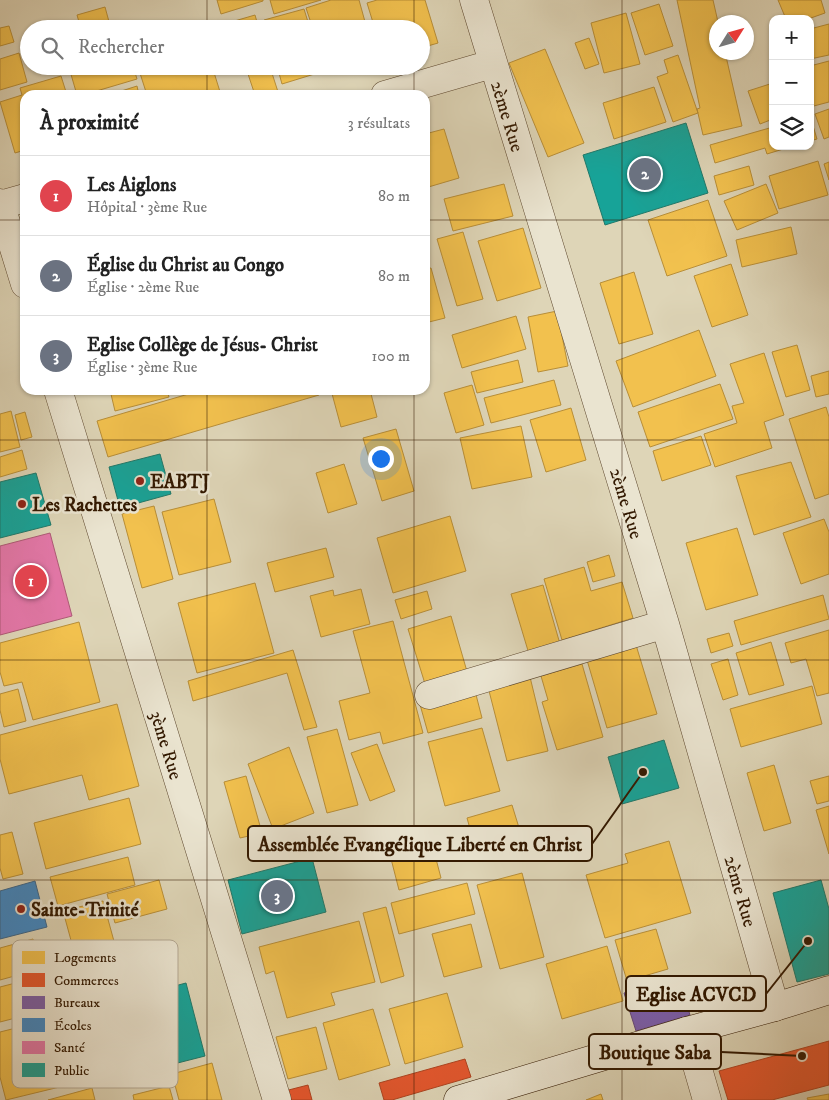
<!DOCTYPE html>
<html lang="fr">
<head>
<meta charset="utf-8">
<style>
	:root { --surface:#fff; --page:#f6f6f6; --text:#222; --muted:#767676; --line:#e0e0e0; --accent:#0b8043 }
	body { margin:0; font-family:"IM FELL DW Pica",serif; background:var(--page); color:var(--text) }
	.controls { position:absolute; right:15px; top:15px; display:grid; overflow:hidden; border-radius:10px; box-shadow:0 1px 4px #0004 }
	.controls button { width:45px; height:45px; display:grid; place-items:center; padding:0; border:0; border-bottom:1px solid var(--line); background:var(--surface); color:var(--text); font:25px sans-serif }
	.compass { position:absolute; left:709px; top:15px; width:45px; height:45px; border-radius:50%; background:var(--surface); box-shadow:0 1px 4px #0004; rotate:53deg }
	.you { position:absolute; left:380px; top:458px; width:18px; height:18px; margin:-12px; border:4px solid #fff; border-radius:50%; background:#1a73e8; box-shadow:0 0 0 8px #1a73e833 }
	.badge { display:grid; place-items:center; width:32px; height:32px; border-radius:50%; background:var(--accent); color:#fff; font-size:16px; font-weight:700 }
	.pin { position:absolute; translate:-50% -50%; border:2px solid #fff; box-shadow:0 1px 5px #0006 }
	.list { margin:0; padding:0; list-style:none }
	h2 { display:flex; justify-content:space-between; align-items:center; height:65px; margin:0; padding:0 20px; font-size:21px }
	h2 small { font-size:16px; font-weight:400; color:var(--muted) }
	.list li { display:grid; grid-template-columns:32px 1fr auto; gap:15px; align-items:center; box-sizing:border-box; height:80px; padding:0 20px; border-top:1px solid var(--line) }
	.list b { display:block; font-size:19px; white-space:nowrap }
	.list p { margin:0; font-size:16px; white-space:nowrap; color:var(--muted) }
	.list em { font-size:16px; font-style:normal; color:var(--muted) }
	.icon { flex:none; width:28px; height:28px; fill:none; stroke:currentColor; stroke-width:2; stroke-linecap:round; stroke-linejoin:round }
	.map { position:relative; flex:none; width:829px; height:1100px; overflow:hidden }
	.search { position:absolute; background:var(--surface); box-shadow:0 1px 4px #0004; left:20px; top:20px; width:410px; height:55px; display:flex; align-items:center; gap:12px; box-sizing:border-box; padding:0 18px; border-radius:28px; color:var(--muted); font-size:19px }
	.panel { position:absolute; background:var(--surface); box-shadow:0 1px 4px #0004; left:20px; top:90px; width:410px; height:305px; border-radius:15px }
	.map>svg:first-child { display:block }
	.homes { fill:#f2c14e; stroke:#b88e37 }
	.shops { fill:#e4572e; stroke:#af4420 }
	.offices { fill:#7b5ea7; stroke:#654975 }
	.schools { fill:#3f88c5; stroke:#3b668a }
	.health { fill:#e377a8; stroke:#ae5a76 }
	.public { fill:#17a398; stroke:#1f796a }
	.lines { fill:none; stroke-linecap:round; stroke-linejoin:round }
	.street-casing { stroke:#5d472e; stroke-width:29 }
	.secondary-casing { stroke:#321800; stroke-width:29 }
	.street { stroke:#eae4d0; stroke-width:28 }
	.secondary { stroke:#eae4d0; stroke-width:28 }
	.grid { fill:none; stroke:#321800; stroke-width:1; stroke-opacity:0.55 }
	.poi-dot { fill:#8f2418; stroke:#eae4d0; stroke-width:2 }
	.labels { text-anchor:middle; stroke-width:5; stroke-linejoin:round; paint-order:stroke }
	.street-label { font-size:19px; fill:#321800; stroke:#eae4d0 }
	.poi-label { font-size:19px; font-weight:bold; fill:#321800; stroke:#eae4d0; text-anchor:start }
	.key { fill:#eae4d0; stroke:#b3a792; stroke-width:1 }
	.key-label { font-size:14px; fill:#321800 }
	.leader { fill:none; stroke:#321800; stroke-width:2 }
	.callout-dot { fill:#321800; stroke:#eae4d0; stroke-width:2 }
	.callout { fill:#eae4d0; stroke:#321800; stroke-width:2 }
	.callout-label { font-size:20px; text-anchor:middle; font-weight:bold; fill:#321800 }
</style>
</head>
<body>
<div class="map">
<svg width="829" height="1100" viewBox="0 0 829 1100">
	<rect width="100%" height="100%" fill="#ded5b7"/>
	<filter id="stains"><feTurbulence type="fractalNoise" baseFrequency=".004" numOctaves="4"/><feColorMatrix values="0 0 0 0 .2 0 0 0 0 .09 0 0 0 0 .02 0 0 0 .5 -.17"/></filter>
	<radialGradient id="worn" r=".72"><stop offset=".6" stop-color="#630" stop-opacity="0"/><stop offset="1" stop-color="#630" stop-opacity=".3"/></radialGradient>
	<path class="homes" d="M 217,0 L 263,0 L 263,1 L 221,14 Z
		M 270,0 L 321,0 L 274,14 Z
		M 331,0 L 359,0 L 367,29 L 313,29 L 306,8 Z
		M 377,0 L 425,0 L 438,43 L 421,48 L 421,29 L 375,29 L 367,3 Z
		M 677,0 L 713,0 L 718,22 L 716,22 L 716,52 L 725,52 L 742,126 L 703,135 L 697,109 L 700,108 Z
		M 778,0 L 821,0 L 825,13 L 808,19 L 786,19 Z
		M 659,4 L 673,46 L 645,55 L 631,13 Z
		M 105,7 L 111,29 L 81,29 L 77,15 Z
		M 304,9 L 308,22 L 286,29 L 266,29 L 264,20 Z
		M 626,13 L 640,64 L 604,73 L 591,23 Z
		M 255,15 L 259,29 L 215,29 L 214,27 Z
		M 829,24 L 829,55 L 810,59 L 810,29 Z
		M 9,26 L 14,42 L 0,46 L 0,28 Z
		M 589,38 L 599,64 L 585,69 L 575,43 Z
		M 545,49 L 584,143 L 548,157 L 509,63 Z
		M 19,53 L 27,82 L 0,90 L 0,59 Z
		M 678,55 L 698,113 L 673,122 L 657,77 L 668,73 L 664,60 Z
		M 829,61 L 829,102 L 810,107 L 810,66 Z
		M 84,66 L 133,66 L 137,79 L 83,95 L 77,95 L 70,71 Z
		M 142,66 L 212,66 L 221,95 L 147,95 L 138,67 Z
		M 277,66 L 320,66 L 321,72 L 282,84 Z
		M 324,66 L 339,66 L 325,70 Z
		M 270,67 L 279,95 L 255,95 L 248,74 Z
		M 61,76 L 67,95 L 25,95 L 25,150 L 15,153 L 0,102 L 22,95 L 20,88 Z
		M 773,83 L 773,119 L 760,124 L 748,91 Z
		M 137,86 L 139,95 L 109,95 Z
		M 654,87 L 666,122 L 614,139 L 603,103 Z
		M 829,109 L 829,137 L 824,139 L 815,114 Z
		M 810,116 L 817,139 L 810,141 Z
		M 773,127 L 773,146 L 793,146 L 767,154 L 765,148 L 715,163 L 710,145 Z
		M 444,129 L 459,178 L 425,188 L 425,134 Z
		M 818,161 L 828,195 L 779,209 L 769,176 Z
		M 829,162 L 829,180 L 824,164 Z
		M 749,166 L 754,185 L 719,195 L 714,176 Z
		M 504,184 L 513,216 L 453,231 L 444,199 Z
		M 766,184 L 778,213 L 737,230 L 724,201 Z
		M 708,200 L 727,256 L 667,276 L 648,220 Z
		M 791,227 L 797,254 L 742,267 L 736,240 Z
		M 523,228 L 541,288 L 497,301 L 478,241 Z
		M 463,232 L 483,299 L 457,306 L 437,239 Z
		M 731,264 L 748,315 L 712,327 L 694,276 Z
		M 431,268 L 445,318 L 425,323 L 425,269 Z
		M 634,272 L 653,334 L 619,344 L 600,283 Z
		M 557,311 L 568,366 L 538,372 L 528,317 Z
		M 516,316 L 526,349 L 462,368 L 452,335 Z
		M 699,330 L 716,376 L 633,407 L 616,361 Z
		M 797,345 L 810,390 L 786,397 L 772,352 Z
		M 764,353 L 784,415 L 764,422 L 772,448 L 715,467 L 704,434 L 737,423 L 732,406 L 744,403 L 730,364 Z
		M 518,360 L 523,382 L 477,393 L 471,372 Z
		M 829,371 L 829,394 L 816,397 L 811,376 Z
		M 554,380 L 561,405 L 491,423 L 484,398 Z
		M 720,384 L 733,419 L 650,447 L 638,412 Z
		M 472,385 L 484,425 L 456,433 L 444,393 Z
		M 110,390 L 167,390 L 169,397 L 115,411 Z
		M 202,390 L 318,390 L 319,395 L 108,457 L 97,421 Z
		M 331,390 L 370,390 L 377,417 L 341,427 Z
		M 826,407 L 829,417 L 829,494 L 815,499 L 789,419 Z
		M 571,408 L 586,460 L 546,472 L 530,420 Z
		M 11,411 L 20,447 L 0,452 L 0,414 Z
		M 25,412 L 32,437 L 21,440 L 15,415 Z
		M 521,426 L 532,477 L 472,489 L 460,438 Z
		M 396,429 L 414,491 L 382,501 L 363,438 Z
		M 701,436 L 711,465 L 662,481 L 653,451 Z
		M 22,450 L 27,469 L 0,477 L 0,457 Z
		M 791,462 L 811,517 L 754,535 L 736,476 Z
		M 344,464 L 357,504 L 328,513 L 316,473 Z
		M 214,499 L 231,562 L 179,575 L 162,512 Z
		M 154,506 L 173,579 L 142,588 L 122,514 Z
		M 450,516 L 466,571 L 393,593 L 377,538 Z
		M 824,519 L 829,532 L 829,574 L 801,584 L 783,533 Z
		M 737,528 L 758,595 L 706,610 L 686,543 Z
		M 326,548 L 334,577 L 275,592 L 267,563 Z
		M 609,555 L 615,576 L 593,582 L 587,562 Z
		M 584,567 L 591,591 L 622,582 L 633,618 L 562,640 L 544,579 Z
		M 255,583 L 274,653 L 197,673 L 178,603 Z
		M 543,585 L 560,644 L 529,654 L 511,594 Z
		M 361,589 L 370,624 L 321,637 L 310,596 L 333,590 L 334,596 Z
		M 427,591 L 432,609 L 401,619 L 395,600 Z
		M 823,595 L 829,619 L 741,645 L 734,621 Z
		M 451,616 L 468,675 L 426,687 L 408,629 Z
		M 393,621 L 423,733 L 383,744 L 380,732 L 349,740 L 339,701 L 370,693 L 353,631 Z
		M 79,622 L 100,702 L 33,720 L 22,682 L 4,686 L 0,672 L 0,643 Z
		M 829,630 L 829,693 L 817,696 L 806,659 L 791,663 L 785,643 Z
		M 729,633 L 733,646 L 711,653 L 707,639 Z
		M 771,642 L 784,685 L 749,695 L 736,653 Z
		M 636,645 L 657,714 L 607,728 L 587,660 Z
		M 293,650 L 317,727 L 304,730 L 287,673 L 193,701 L 188,681 Z
		M 728,659 L 738,695 L 723,700 L 711,664 Z
		M 582,664 L 603,737 L 557,750 L 542,702 L 548,700 L 541,676 Z
		M 530,677 L 548,751 L 507,761 L 488,687 Z
		M 812,686 L 822,724 L 741,747 L 730,709 Z
		M 474,687 L 482,718 L 428,733 L 419,701 Z
		M 18,689 L 26,721 L 4,727 L 0,710 L 0,694 Z
		M 117,704 L 139,786 L 89,800 L 82,775 L 9,794 L 0,759 L 0,735 Z
		M 482,728 L 500,791 L 445,806 L 428,742 Z
		M 337,729 L 358,805 L 327,813 L 307,737 Z
		M 377,744 L 395,791 L 370,801 L 351,753 Z
		M 289,747 L 314,813 L 273,829 L 248,764 Z
		M 774,765 L 791,823 L 764,831 L 747,773 Z
		M 246,776 L 262,833 L 240,838 L 224,782 Z
		M 829,776 L 829,801 L 817,804 L 810,781 Z
		M 129,798 L 141,844 L 46,869 L 34,823 Z
		M 512,805 L 524,844 L 478,857 L 467,818 Z
		M 829,806 L 829,854 L 816,810 Z
		M 12,832 L 23,874 L 3,879 L 0,868 L 0,835 Z
		M 430,836 L 441,878 L 399,890 L 388,847 Z
		M 669,841 L 691,913 L 605,938 L 586,875 L 628,863 L 625,854 Z
		M 128,857 L 135,885 L 58,906 L 50,877 Z
		M 522,873 L 544,957 L 500,969 L 477,885 Z
		M 159,880 L 167,909 L 115,923 L 107,894 Z
		M 467,883 L 475,914 L 399,934 L 391,903 Z
		M 103,901 L 115,945 L 75,955 L 63,911 Z
		M 386,907 L 404,976 L 381,983 L 363,913 Z
		M 359,921 L 375,982 L 331,993 L 335,1005 L 287,1018 L 274,971 L 266,974 L 259,947 Z
		M 471,924 L 482,967 L 444,977 L 432,934 Z
		M 656,929 L 668,969 L 627,981 L 615,940 Z
		M 33,939 L 40,969 L 0,980 L 0,948 Z
		M 607,946 L 623,1001 L 562,1019 L 546,964 Z
		M 62,971 L 70,1004 L 0,1022 L 0,987 Z
		M 724,977 L 732,1001 L 698,1012 L 690,988 Z
		M 447,993 L 463,1047 L 405,1064 L 389,1009 Z
		M 373,1009 L 390,1065 L 339,1080 L 323,1023 Z
		M 60,1023 L 76,1083 L 6,1100 L 0,1077 L 0,1032 L 28,1025 L 30,1031 Z
		M 316,1027 L 327,1069 L 288,1079 L 276,1037 Z
		M 212,1063 L 222,1100 L 179,1100 L 172,1074 Z
		M 169,1086 L 173,1100 L 134,1100 L 133,1095 Z
		M 92,1088 L 95,1100 L 48,1100 Z
		M 601,1094 L 603,1100 L 586,1100 Z
		M 829,1094 L 829,1100 L 808,1100 L 807,1098 Z"/>
	<path class="shops" d="M 829,1041 L 829,1085 L 772,1100 L 728,1100 L 719,1071 Z
		M 465,1059 L 471,1077 L 392,1100 L 384,1100 L 379,1083 Z
		M 308,1085 L 312,1100 L 279,1100 L 277,1093 Z"/>
	<path class="offices" d="M 679,978 L 690,1015 L 636,1031 L 624,993 Z"/>
	<path class="schools" d="M 35,881 L 47,927 L 0,939 L 0,891 Z"/>
	<path class="health" d="M 50,533 L 72,616 L 0,635 L 0,546 Z"/>
	<path class="public" d="M 686,123 L 708,193 L 605,225 L 583,155 Z
		M 160,454 L 171,494 L 120,508 L 109,467 Z
		M 36,473 L 51,525 L 0,538 L 0,482 Z
		M 664,740 L 679,788 L 622,804 L 608,757 Z
		M 312,858 L 326,912 L 242,934 L 228,880 Z
		M 821,880 L 829,909 L 829,974 L 797,982 L 773,893 Z
		M 186,983 L 205,1056 L 158,1068 L 154,1055 L 106,1067 L 91,1008 Z"/>
	<g class="lines">
		<g class="street-casing">
			<path id="street" d="M 474,0 L 665,624 L 775,1007
				M 385,95 L 492,64
				M 0,203 L 25,284
				M 0,205 L 25,198
				M 58,390 L 277,1100
				M 429,695 L 665,624
				M 687,1031 L 707,1100"/>
		</g>
		<g class="secondary-casing">
			<path id="secondary" d="M 458,1100 L 687,1031 L 775,1007 L 829,990"/>
		</g>
		<use href="#street" class="street"/>
		<use href="#secondary" class="secondary"/>
	</g>
	<path class="grid" d="M 207,0 L 207,29M 414,0 L 414,29M 622,0 L 622,1100M 207,66 L 207,95M 414,66 L 414,95M 0,220 L 25,220M 425,220 L 829,220M 207,390 L 207,1100M 414,390 L 414,1100M 0,440 L 829,440M 0,660 L 829,660M 0,880 L 829,880"/>
	<g class="poi-dot">
		<circle cx="140" cy="481" r="5"/>
		<circle cx="22" cy="504" r="5"/>
		<circle cx="21" cy="909" r="5"/>
	</g>
	<g class="labels">
		<g class="street-label">
			<text transform="translate(508 116) rotate(73)" y="7">2ème Rue</text>
			<text transform="translate(627 503) rotate(73)" y="7">2ème Rue</text>
			<text transform="translate(167 745) rotate(73)" y="7">3ème Rue</text>
			<text transform="translate(741 891) rotate(74)" y="7">2ème Rue</text>
		</g>
		<g class="poi-label">
			<text x="150" y="488">EABTJ</text>
			<text x="32" y="511">Les Rachettes</text>
			<text x="31" y="916">Sainte-Trinité</text>
		</g>
	</g>
	<rect x="12" y="940" width="166" height="148" rx="8" class="key"/>
	<rect x="22" y="951" width="23" height="13" fill="#f2c14e"/>
	<rect x="22" y="973" width="23" height="14" fill="#e4572e"/>
	<rect x="22" y="996" width="23" height="13" fill="#7b5ea7"/>
	<rect x="22" y="1018" width="23" height="14" fill="#3f88c5"/>
	<rect x="22" y="1041" width="23" height="13" fill="#e377a8"/>
	<rect x="22" y="1063" width="23" height="14" fill="#17a398"/>
	<g class="key-label">
		<text x="54" y="962">Logements</text>
		<text x="54" y="985">Commerces</text>
		<text x="54" y="1007">Bureaux</text>
		<text x="54" y="1030">Écoles</text>
		<text x="54" y="1052">Santé</text>
		<text x="54" y="1075">Public</text>
	</g>
	<path class="leader" d="M643 772L592 844M808 941L766 994M802 1056L721 1052"/>
	<g class="callout-dot">
		<circle cx="643" cy="772" r="5"/>
		<circle cx="808" cy="941" r="5"/>
		<circle cx="802" cy="1056" r="5"/>
	</g>
	<g class="callout">
		<rect x="248" y="826" width="344" height="35" rx="5"/>
		<rect x="626" y="976" width="140" height="35" rx="5"/>
		<rect x="589" y="1034" width="132" height="35" rx="5"/>
	</g>
	<g class="callout-label">
		<text x="420" y="851">Assemblée Evangélique Liberté en Christ</text>
		<text x="696" y="1001">Eglise ACVCD</text>
		<text x="655" y="1059">Boutique Saba</text>
	</g>
	<rect width="100%" height="100%" filter="url(#stains)"/>
	<rect width="100%" height="100%" fill="url(#worn)"/>
</svg>
<div class="controls">
<button>+</button>
<button>−</button>
<button><svg class="icon" aria-label="layers" viewBox="0 0 24 24"><path d="M12 4l9 5-9 5-9-5zM3 14l9 5 9-5"/></svg></button>
</div>
<svg class="compass" viewBox="-18 -18 36 36"><path d="M0-13l5 13h-10z" fill="#e53935"/><path d="M0 13l5-13h-10z" fill="#767676"/></svg>
<div class="you"></div>
<div class="pin badge" style="left:31px;top:581px;background:#e0444e">1</div>
<div class="pin badge" style="left:645px;top:174px;background:#6b7280">2</div>
<div class="pin badge" style="left:277px;top:896px;background:#6b7280">3</div>
<div class="search"><svg class="icon" aria-label="search" viewBox="0 0 24 24"><circle cx="10" cy="10" r="6"/><path d="M15 15l6 6"/></svg>Rechercher</div>
<section class="panel">
<h2>À proximité<small>3 résultats</small></h2>
<ul class="list">
<li><span class="badge" style="background:#e0444e">1</span><div><b>Les Aiglons</b><p>Hôpital · 3ème Rue</p></div><em>80 m</em></li>
<li><span class="badge" style="background:#6b7280">2</span><div><b>Église du Christ au Congo</b><p>Église · 2ème Rue</p></div><em>80 m</em></li>
<li><span class="badge" style="background:#6b7280">3</span><div><b>Eglise Collège de Jésus- Christ</b><p>Église · 3ème Rue</p></div><em>100 m</em></li>
</ul>
</section>
</div>
</body>
</html>
